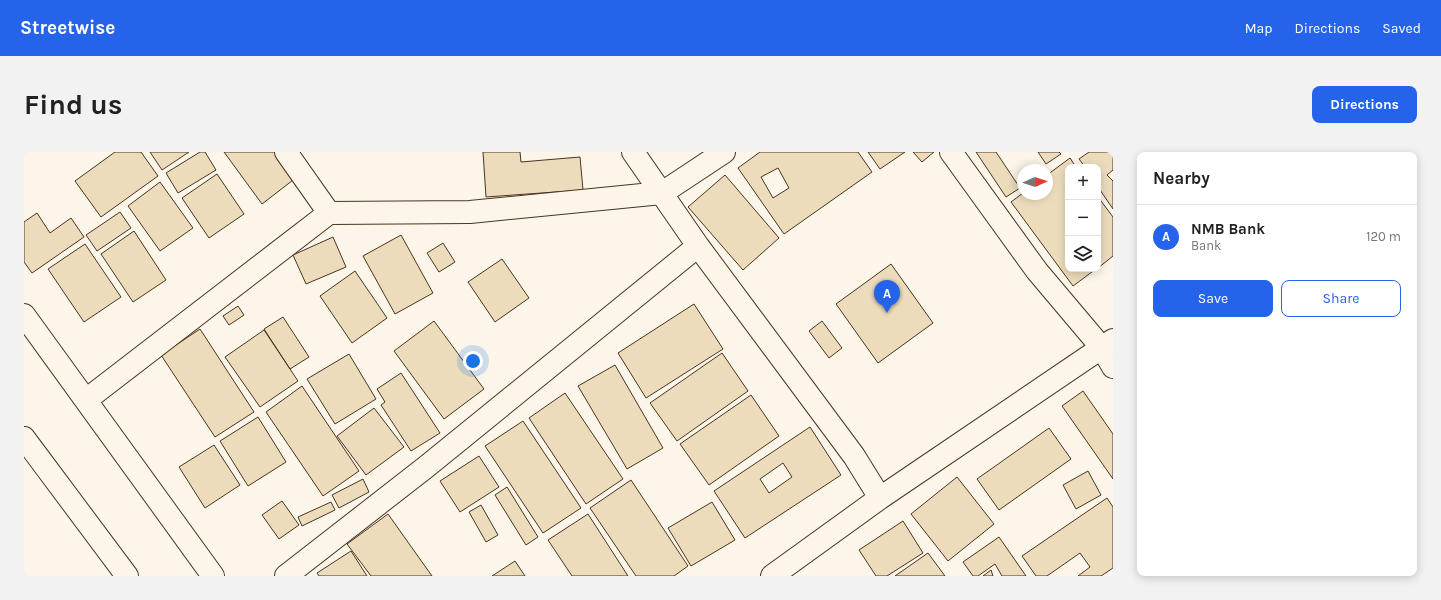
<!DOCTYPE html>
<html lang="en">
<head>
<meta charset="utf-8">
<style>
	:root { --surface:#fff; --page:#f2f2f2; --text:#222; --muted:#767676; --line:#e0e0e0; --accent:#2563eb }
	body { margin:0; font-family:Karla,sans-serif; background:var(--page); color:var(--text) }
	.controls { position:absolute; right:12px; top:12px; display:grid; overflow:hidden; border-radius:8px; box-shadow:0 2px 10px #0003 }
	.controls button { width:36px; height:36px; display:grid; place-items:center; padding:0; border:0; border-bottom:1px solid var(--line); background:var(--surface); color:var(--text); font:20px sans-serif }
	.compass { position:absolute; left:993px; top:12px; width:36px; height:36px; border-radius:50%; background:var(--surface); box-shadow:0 2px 10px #0003; rotate:87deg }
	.you { position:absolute; left:449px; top:209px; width:14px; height:14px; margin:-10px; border:3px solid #fff; border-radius:50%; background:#1a73e8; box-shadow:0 0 0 6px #1a73e833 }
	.badge { display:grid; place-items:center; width:26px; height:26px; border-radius:50%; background:var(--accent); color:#fff; font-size:13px; font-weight:700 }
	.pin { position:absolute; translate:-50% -33px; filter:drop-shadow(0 1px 2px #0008) }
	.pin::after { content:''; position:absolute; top:21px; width:14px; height:12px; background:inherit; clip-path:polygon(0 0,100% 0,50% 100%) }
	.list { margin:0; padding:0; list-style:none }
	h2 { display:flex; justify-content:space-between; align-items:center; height:52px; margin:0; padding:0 16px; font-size:17px }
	h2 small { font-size:13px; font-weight:400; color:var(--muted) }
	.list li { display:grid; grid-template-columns:26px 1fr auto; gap:12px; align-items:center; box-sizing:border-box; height:64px; padding:0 16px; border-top:1px solid var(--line) }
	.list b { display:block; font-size:15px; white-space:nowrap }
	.list p { margin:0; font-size:13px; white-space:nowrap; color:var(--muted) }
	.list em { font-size:13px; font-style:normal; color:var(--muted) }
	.actions { display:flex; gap:8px; padding:12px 16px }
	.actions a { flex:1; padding:9px 0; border:1px solid var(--accent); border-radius:8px; text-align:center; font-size:14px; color:var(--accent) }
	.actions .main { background:var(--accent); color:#fff }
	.icon { flex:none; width:22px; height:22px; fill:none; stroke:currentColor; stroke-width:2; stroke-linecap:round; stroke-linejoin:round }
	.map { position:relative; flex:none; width:1089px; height:424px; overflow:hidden; border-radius:8px }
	header { display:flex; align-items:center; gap:24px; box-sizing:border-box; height:56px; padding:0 20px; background:var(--accent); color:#fff }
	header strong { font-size:19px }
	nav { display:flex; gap:22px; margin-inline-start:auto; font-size:14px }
	.intro { display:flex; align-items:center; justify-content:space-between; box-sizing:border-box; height:96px; padding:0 24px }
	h1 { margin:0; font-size:28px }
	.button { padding:10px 18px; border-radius:8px; background:var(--accent); color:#fff; font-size:14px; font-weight:700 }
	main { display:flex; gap:24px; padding:0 24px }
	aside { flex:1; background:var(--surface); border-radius:8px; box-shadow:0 2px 10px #0003 }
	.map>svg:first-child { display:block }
	.building { fill:#ecdcbc; stroke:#4a3520; fill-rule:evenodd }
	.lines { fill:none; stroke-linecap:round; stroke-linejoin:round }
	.minor-casing { stroke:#4a3520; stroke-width:24 }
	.major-casing { stroke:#4a3520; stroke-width:24 }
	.minor { stroke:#fbf6e9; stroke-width:22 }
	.major { stroke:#fbf6e9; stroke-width:22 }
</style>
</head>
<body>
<header>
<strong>Streetwise</strong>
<nav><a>Map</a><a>Directions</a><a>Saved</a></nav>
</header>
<div class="intro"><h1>Find us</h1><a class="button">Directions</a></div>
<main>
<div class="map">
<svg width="1089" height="424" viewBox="0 0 1089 424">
	<rect width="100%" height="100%" fill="#fbf6e9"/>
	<path class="building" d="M 91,0 L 117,0 L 134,24 L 77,65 L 51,29 Z
		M 126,0 L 165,0 L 138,18 Z
		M 176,0 L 181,0 L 192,18 L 154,41 L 142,21 Z
		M 200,0 L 255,0 L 273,25 L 238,52 Z
		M 459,0 L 496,0 L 497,10 L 556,5 L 559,38 L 462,45 Z
		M 736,0 L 834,0 L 848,20 L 760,82 L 714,16 ZM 754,16 L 765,36 L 749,46 L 737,25 Z
		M 844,0 L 881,0 L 856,17 Z
		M 889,0 L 910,0 L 898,10 Z
		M 952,0 L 972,0 L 996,36 L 982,45 Z
		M 1014,0 L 1035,0 L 1037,2 L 1022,12 Z
		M 1065,0 L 1089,0 L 1089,18 L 1083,23 L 1089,29 L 1089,57 L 1074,35 L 1074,15 L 1061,15 L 1055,7 Z
		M 1046,6 L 1052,15 L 1044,15 L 1044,117 L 1072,117 L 1049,134 L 987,50 L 999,41 L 1023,42 L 1023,23 Z
		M 193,22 L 220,62 L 185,86 L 158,46 Z
		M 701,23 L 755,86 L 719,118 L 664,55 Z
		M 136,30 L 169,76 L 136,99 L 104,54 Z
		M 1074,45 L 1089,65 L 1089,104 L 1074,116 Z
		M 96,60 L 107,76 L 73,99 L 62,83 Z
		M 13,61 L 26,81 L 47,66 L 60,85 L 8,121 L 0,110 L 0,70 Z
		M 110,79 L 142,128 L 109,150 L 77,102 Z
		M 377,83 L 409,141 L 371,162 L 339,104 Z
		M 309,85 L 322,115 L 282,132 L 269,103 Z
		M 419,91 L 431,110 L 415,120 L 403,101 Z
		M 61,92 L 97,145 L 60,170 L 24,117 Z
		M 478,107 L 505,146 L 471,170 L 444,130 Z
		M 867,112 L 909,171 L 854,211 L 812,152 Z
		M 331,119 L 363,166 L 328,191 L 296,144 Z
		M 670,152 L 699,197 L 622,246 L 594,201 Z
		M 214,154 L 220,163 L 205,173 L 199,164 Z
		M 259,165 L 285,205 L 266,217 L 240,177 Z
		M 410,169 L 460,237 L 420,267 L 370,199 Z
		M 798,169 L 818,196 L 805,206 L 785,179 Z
		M 176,177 L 230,260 L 191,285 L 137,203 Z
		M 240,178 L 274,229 L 236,255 L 201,205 Z
		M 698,201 L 724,239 L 653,289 L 626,251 Z
		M 325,202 L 352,247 L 311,272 L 283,227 Z
		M 591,213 L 639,296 L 603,317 L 554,234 Z
		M 377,221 L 416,281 L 387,299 L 357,253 L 361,250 L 353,237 Z
		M 278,234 L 335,319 L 299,344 L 242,260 Z
		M 1059,239 L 1089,282 L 1089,327 L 1038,254 Z
		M 541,241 L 599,327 L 562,352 L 505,266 Z
		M 727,243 L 755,284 L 685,333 L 656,292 Z
		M 350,256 L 380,295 L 342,323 L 313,284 Z
		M 234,265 L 262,310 L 224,334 L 196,289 Z
		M 499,269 L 557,356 L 519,381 L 461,294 Z
		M 786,275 L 817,323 L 721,386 L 690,339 ZM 759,311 L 768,325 L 745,341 L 736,327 Z
		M 1025,276 L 1047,307 L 975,358 L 953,327 Z
		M 190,293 L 216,333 L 181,356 L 155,315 Z
		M 455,304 L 475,335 L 436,360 L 416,329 Z
		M 1064,319 L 1077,343 L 1052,357 L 1039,333 Z
		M 933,325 L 970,372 L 924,409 L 887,362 Z
		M 339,327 L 345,340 L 315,356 L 308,343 Z
		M 607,328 L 664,414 L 650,424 L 612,424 L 566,356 Z
		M 483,335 L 514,385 L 502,393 L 471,343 Z
		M 1083,346 L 1089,355 L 1089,416 L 1077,424 L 1054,424 L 1066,415 L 1056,401 L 1023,424 L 1012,424 L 998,404 Z
		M 258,349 L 275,373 L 255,387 L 238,363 Z
		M 307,350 L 311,358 L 278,374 L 274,365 Z
		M 688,350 L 711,388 L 667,414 L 644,376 Z
		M 457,353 L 474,383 L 462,390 L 445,360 Z
		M 364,362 L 408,424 L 347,424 L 323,392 Z
		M 564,362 L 604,424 L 548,424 L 524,388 Z
		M 879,369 L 899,401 L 863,424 L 852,424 L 835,398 Z
		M 975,385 L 1002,424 L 978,424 L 971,412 L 954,424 L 949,424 L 939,410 Z
		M 327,399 L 343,424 L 295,424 L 293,421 Z
		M 904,401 L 921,424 L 871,424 Z
		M 491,409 L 501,424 L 468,424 Z
		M 967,418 L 969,424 L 959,424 Z"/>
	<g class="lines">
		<g class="minor-casing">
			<path id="minor" d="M 609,0 L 674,94 L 830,304 L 856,346
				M 927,0 L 1013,119 L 1078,196 L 1089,215
				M 305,61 L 446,60 L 638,41 L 700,0
				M 0,163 L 189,424
				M 62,248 L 305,61 L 262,0
				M 262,424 L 402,315 L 674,94
				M 748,424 L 856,346 L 1089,188"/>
		</g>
		<g class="major-casing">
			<path id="major" d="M 0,286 L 103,424"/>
		</g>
		<use href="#minor" class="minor"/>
		<use href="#major" class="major"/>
	</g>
</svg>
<div class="controls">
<button>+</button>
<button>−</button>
<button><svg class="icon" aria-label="layers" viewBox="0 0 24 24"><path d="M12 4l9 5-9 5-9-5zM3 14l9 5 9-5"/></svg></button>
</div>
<svg class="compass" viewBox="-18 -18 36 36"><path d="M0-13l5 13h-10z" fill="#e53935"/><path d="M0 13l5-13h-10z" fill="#767676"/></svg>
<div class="you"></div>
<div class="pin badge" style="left:863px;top:161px">A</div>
</div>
<aside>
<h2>Nearby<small></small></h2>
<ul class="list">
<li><span class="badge">A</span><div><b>NMB Bank</b><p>Bank</p></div><em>120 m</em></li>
</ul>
<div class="actions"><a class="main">Save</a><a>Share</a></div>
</aside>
</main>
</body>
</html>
